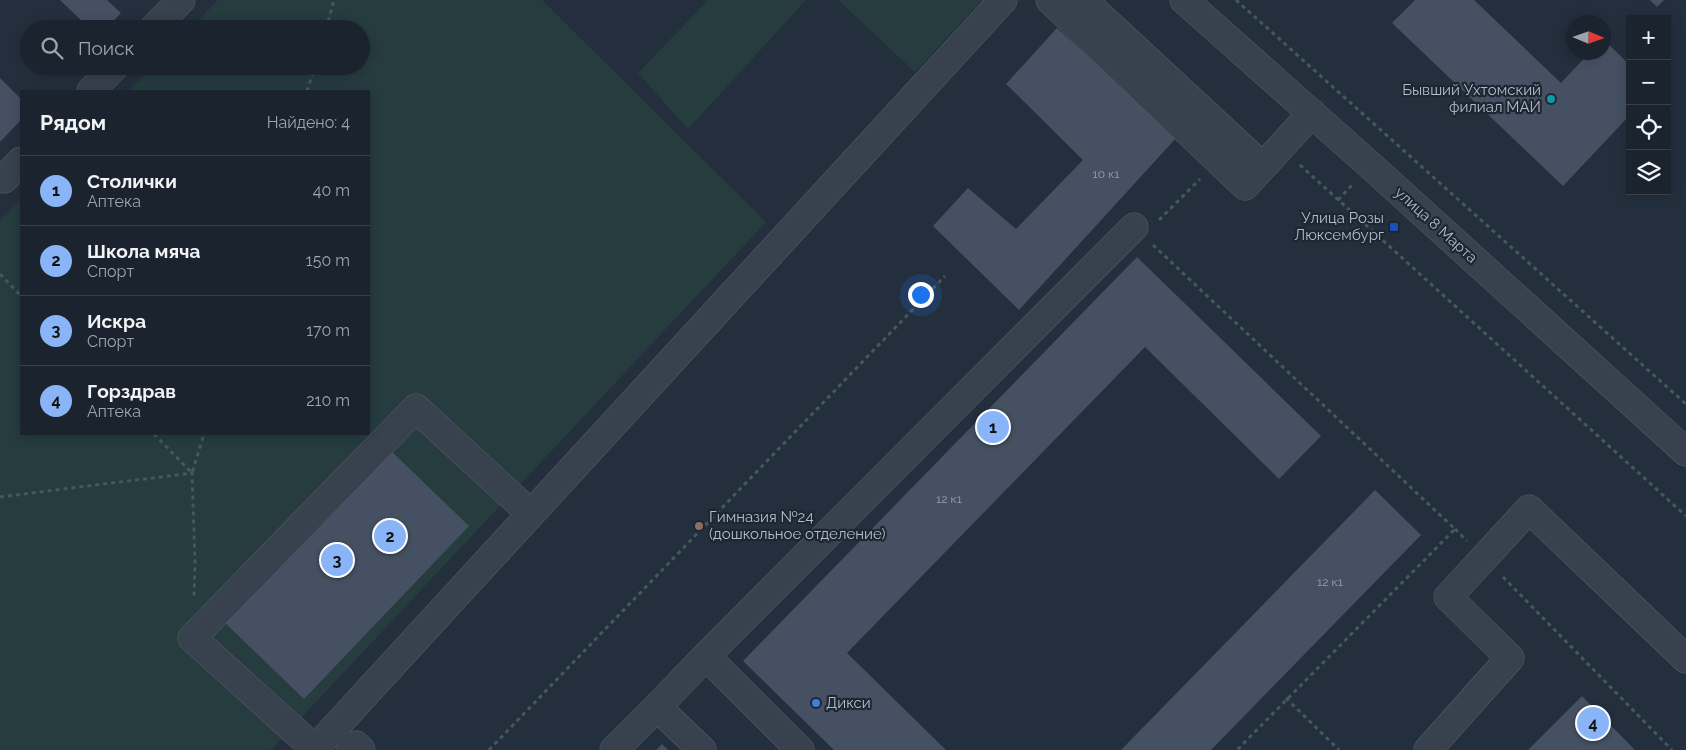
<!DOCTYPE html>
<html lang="ru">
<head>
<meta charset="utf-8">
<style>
	:root { --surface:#1b232e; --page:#242b36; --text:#f1f3f6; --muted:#a0a4aa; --line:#39404a; --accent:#8ab4f8 }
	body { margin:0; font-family:Raleway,sans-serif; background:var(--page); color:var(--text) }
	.controls { position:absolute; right:15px; top:15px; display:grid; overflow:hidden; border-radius:0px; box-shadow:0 2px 12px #0003 }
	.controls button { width:45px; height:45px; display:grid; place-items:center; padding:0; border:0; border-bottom:1px solid var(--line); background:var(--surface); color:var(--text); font:25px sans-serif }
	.compass { position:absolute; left:1566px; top:15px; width:45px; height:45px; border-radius:50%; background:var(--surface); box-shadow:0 2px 12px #0003; rotate:92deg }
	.you { position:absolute; left:920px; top:294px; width:18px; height:18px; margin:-12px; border:4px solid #fff; border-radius:50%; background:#1a73e8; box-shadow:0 0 0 8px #1a73e833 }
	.badge { display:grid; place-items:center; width:32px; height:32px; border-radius:50%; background:var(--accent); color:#111; font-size:16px; font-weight:700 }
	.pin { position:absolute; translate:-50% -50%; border:2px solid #fff; box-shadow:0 1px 5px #0006 }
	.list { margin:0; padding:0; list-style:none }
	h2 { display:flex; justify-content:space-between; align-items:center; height:65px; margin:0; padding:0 20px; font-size:21px }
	h2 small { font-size:16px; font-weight:400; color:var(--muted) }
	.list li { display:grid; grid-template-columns:32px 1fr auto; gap:15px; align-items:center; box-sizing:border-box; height:70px; padding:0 20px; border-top:1px solid var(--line) }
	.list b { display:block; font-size:19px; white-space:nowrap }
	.list p { margin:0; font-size:16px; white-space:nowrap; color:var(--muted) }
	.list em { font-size:16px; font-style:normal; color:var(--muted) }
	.icon { flex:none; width:28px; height:28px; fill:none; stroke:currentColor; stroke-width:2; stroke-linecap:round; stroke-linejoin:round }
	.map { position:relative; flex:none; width:1686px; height:750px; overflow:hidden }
	.search { position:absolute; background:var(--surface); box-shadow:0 2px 12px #0003; left:20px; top:20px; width:350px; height:55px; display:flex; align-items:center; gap:12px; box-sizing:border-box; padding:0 18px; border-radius:28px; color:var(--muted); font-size:19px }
	.panel { position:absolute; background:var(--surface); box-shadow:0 2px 12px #0003; left:20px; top:90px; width:350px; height:345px; border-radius:0px }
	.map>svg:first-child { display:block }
	.green { fill:#263c3f }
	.building { fill:#455162 }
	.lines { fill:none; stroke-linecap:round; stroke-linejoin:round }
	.minor-casing { stroke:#565f6c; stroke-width:29 }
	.path { stroke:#44595c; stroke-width:3; stroke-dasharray:4 4; stroke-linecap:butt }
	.minor { stroke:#38414e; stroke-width:28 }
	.culture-dot { fill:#0f9aa8; stroke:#1d2633; stroke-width:2 }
	.transit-dot { fill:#1a4fb4; stroke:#1d2633; stroke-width:2 }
	.education-dot { fill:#8d6e63; stroke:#1d2633; stroke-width:2 }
	.shop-dot { fill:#3f7fe0; stroke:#1d2633; stroke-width:2 }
	.labels { text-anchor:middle; stroke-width:4.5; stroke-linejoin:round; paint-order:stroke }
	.number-label { font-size:12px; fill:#98a1af }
	.poi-label { font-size:15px; fill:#b4bcc9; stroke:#1d2633; text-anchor:end }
	.street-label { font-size:15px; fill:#b4bcc9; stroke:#1d2633 }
</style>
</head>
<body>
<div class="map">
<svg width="1686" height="750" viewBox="0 0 1686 750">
	<rect width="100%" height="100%" fill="#242f3e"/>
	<path class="green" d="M 218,0 L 542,0 L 766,222 L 271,750 L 0,750 L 0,220 L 21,199 L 21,434 L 369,434 L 369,91 L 128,91 L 153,66 L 361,66 L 361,29 L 190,29 Z
		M 708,0 L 806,0 L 688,129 L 638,73 Z
		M 838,0 L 982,0 L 915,72 Z"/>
	<path class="building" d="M 60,0 L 107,0 L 121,13 L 106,29 L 90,29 Z
		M 1415,0 L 1474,0 L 1561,83 L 1590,52 L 1604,52 L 1604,40 L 1630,65 L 1630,115 L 1563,186 L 1392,23 Z
		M 1650,0 L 1664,0 L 1657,7 Z
		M 1057,28 L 1177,137 L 1019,310 L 933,226 L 968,188 L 1016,229 L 1083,160 L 1006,84 Z
		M 0,78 L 21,99 L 21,120 L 0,142 Z
		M 1137,257 L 1321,436 L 1279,479 L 1145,347 L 847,653 L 946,750 L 834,750 L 743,661 Z
		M 387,447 L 469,526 L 304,699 L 222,620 Z
		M 1375,490 L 1421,535 L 1211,750 L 1121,750 Z
		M 1582,696 L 1632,747 L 1635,750 L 1528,750 Z
		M 662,744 L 668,750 L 656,750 Z"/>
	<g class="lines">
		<g class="minor-casing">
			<path id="minor" d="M 1050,0 L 1245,186 L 1312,113
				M 1083,0 L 1262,166
				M 1184,0 L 1371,166 L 1686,452
				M 153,29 L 181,0
				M 91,91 L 115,66
				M 0,175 L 4,179 L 21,161
				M 706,656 L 1134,227
				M 657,707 L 706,656 L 800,750
				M 315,749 L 192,638 L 416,408 L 531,514
				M 314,750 L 1003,0
				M 351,750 L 356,745 L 361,750
				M 614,750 L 657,707 L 702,750
				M 1428,750 L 1510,658 L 1448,597 L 1529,509 L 1686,659"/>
		</g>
		<path class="path" d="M 1236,0 L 1686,404
			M 326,29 L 334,0
			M 307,91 L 315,66
			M 1300,165 L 1686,516
			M 1338,200 L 1353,184
			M 1159,220 L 1200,179
			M 1153,245 L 1455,529 L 1237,750
			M 0,274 L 21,296
			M 154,434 L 192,473 L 204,434
			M 0,497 L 192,473 L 195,563 L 194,597
			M 1455,529 L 1467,541
			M 1503,577 L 1672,750
			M 1286,698 L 1339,750
			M 489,750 L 945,276"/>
		<use href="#minor" class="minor"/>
	</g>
	<circle class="culture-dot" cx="1551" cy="99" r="5"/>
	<rect class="transit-dot" x="1389" y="222" width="10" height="10" rx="2.5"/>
	<circle class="education-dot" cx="699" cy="526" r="5"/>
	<circle class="shop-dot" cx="816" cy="703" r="5"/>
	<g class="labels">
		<g class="number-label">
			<text x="1106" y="178">10 к1</text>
			<text x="949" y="503">12 к1</text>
			<text x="1330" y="586">12 к1</text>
		</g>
		<g class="poi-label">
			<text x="1541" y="95">Бывший Ухтомский<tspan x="1541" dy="17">филиал МАИ</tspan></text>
			<text x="1384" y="223">Улица Розы<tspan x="1384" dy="17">Люксембург</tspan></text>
			<text x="709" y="522" text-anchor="start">Гимназия №24<tspan x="709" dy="17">(дошкольное отделение)</tspan></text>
			<text x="826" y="708" text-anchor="start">Дикси</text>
		</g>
		<g class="street-label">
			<text transform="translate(1436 225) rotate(42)" y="5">улица 8 Марта</text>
		</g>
	</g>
</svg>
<div class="controls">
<button>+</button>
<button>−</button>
<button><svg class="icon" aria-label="locate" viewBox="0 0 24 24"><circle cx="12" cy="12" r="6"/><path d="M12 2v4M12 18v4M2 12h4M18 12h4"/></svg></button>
<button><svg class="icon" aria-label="layers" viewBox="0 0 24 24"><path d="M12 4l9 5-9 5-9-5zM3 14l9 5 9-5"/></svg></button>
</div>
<svg class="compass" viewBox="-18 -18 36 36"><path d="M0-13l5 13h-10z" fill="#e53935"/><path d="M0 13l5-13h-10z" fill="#a0a4aa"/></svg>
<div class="you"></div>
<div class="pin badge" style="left:993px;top:427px">1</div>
<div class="pin badge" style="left:390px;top:536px">2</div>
<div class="pin badge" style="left:337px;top:560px">3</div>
<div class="pin badge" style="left:1593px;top:723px">4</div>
<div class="search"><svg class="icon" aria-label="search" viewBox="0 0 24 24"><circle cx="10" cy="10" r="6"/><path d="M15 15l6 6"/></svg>Поиск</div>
<section class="panel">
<h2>Рядом<small>Найдено: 4</small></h2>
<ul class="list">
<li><span class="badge">1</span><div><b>Столички</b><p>Аптека</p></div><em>40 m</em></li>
<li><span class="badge">2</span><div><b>Школа мяча</b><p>Спорт</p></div><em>150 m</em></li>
<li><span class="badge">3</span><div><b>Искра</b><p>Спорт</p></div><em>170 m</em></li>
<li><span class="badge">4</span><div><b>Горздрав</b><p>Аптека</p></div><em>210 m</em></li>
</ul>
</section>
</div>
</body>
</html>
